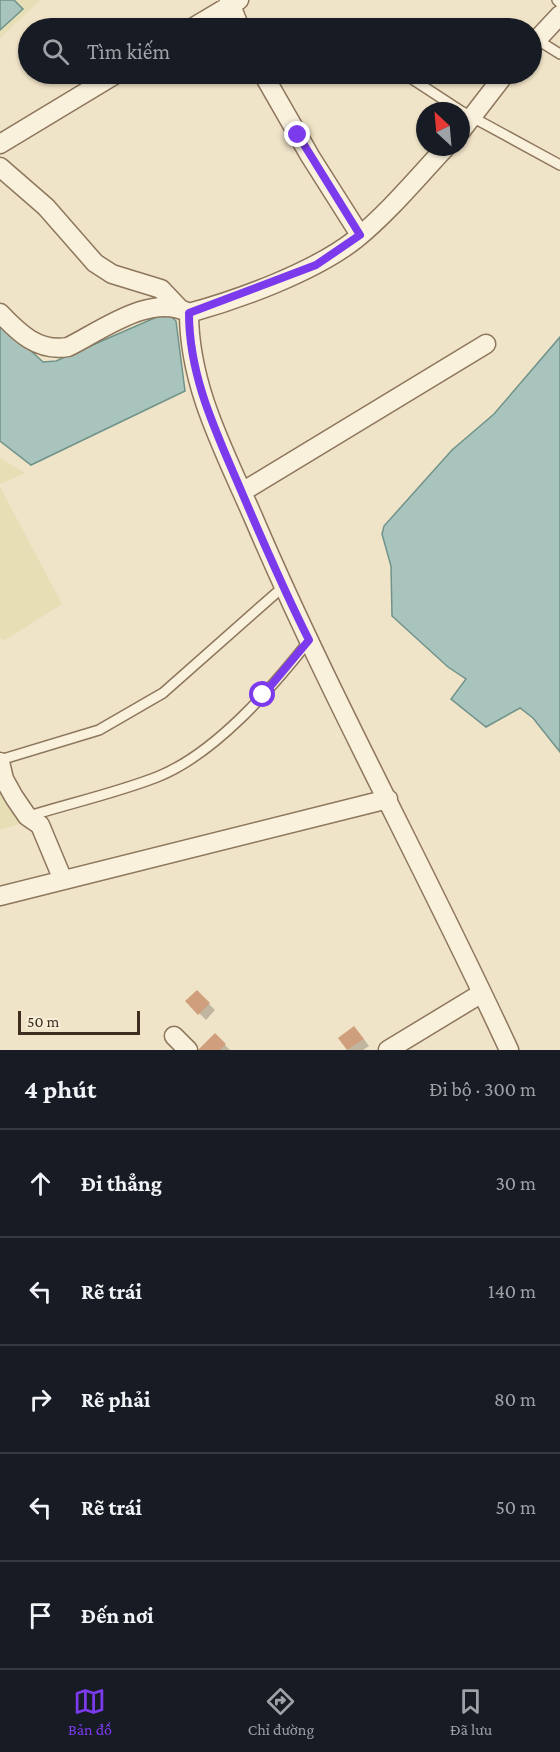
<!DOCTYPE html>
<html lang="vi">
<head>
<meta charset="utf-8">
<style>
	:root { --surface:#171b24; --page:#242831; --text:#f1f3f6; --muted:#9ea1a6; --line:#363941; --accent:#7c3aed }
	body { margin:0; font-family:"Crimson Pro",serif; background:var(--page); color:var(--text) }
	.compass { position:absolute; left:416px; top:102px; width:54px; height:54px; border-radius:50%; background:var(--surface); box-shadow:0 2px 4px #0004; rotate:334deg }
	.scale { position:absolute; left:18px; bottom:15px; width:122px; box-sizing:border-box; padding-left:6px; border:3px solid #3d2e20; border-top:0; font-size:16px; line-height:21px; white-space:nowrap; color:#3d2e20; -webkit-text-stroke:4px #f7eed8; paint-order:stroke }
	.stop { position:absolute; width:18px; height:18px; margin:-14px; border:4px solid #7c3aed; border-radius:50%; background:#fff }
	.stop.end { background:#7c3aed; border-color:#fff; box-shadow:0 2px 6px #0008 }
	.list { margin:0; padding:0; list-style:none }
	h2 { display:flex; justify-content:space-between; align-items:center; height:78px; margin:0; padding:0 24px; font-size:26px }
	h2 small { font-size:20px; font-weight:400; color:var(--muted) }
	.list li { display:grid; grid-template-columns:39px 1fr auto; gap:18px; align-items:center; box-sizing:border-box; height:108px; padding:0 24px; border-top:2px solid var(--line) }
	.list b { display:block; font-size:22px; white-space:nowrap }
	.list em { font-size:20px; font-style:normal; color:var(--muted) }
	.icon { flex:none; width:33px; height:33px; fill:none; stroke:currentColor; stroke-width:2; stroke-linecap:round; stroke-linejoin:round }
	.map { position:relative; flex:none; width:560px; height:1050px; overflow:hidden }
	.search { position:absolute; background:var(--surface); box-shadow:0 2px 4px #0004; left:18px; right:18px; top:18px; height:66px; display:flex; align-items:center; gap:15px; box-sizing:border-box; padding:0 21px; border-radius:33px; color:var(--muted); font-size:22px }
	.sheet { height:618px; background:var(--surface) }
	nav { display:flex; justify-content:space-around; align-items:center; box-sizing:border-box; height:84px; border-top:2px solid var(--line); background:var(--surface); font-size:16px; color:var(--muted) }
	nav a { display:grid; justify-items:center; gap:3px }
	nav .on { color:var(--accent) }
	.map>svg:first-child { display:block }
	.farmland { fill:#e6deb5 }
	.water { fill:#a9c4bc; stroke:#6f938a; stroke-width:1.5 }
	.shadow { fill:#0003 }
	.building { fill:#cf9f7d }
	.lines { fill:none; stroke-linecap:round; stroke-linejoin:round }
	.lane-casing { stroke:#8d765c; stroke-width:12 }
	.street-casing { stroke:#8d765c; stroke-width:21 }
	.lane { stroke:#faf1dc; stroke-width:9 }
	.street { stroke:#faf1dc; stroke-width:18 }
	.route { stroke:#7c3aed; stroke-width:8 }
</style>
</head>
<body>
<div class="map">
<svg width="560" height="1050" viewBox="0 0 560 1050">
	<rect width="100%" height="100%" fill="#f0e4c8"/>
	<path class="farmland" d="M 0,0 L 40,0 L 0,38 Z
		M 0,458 L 25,473 L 0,484 Z
		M 0,487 L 62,604 L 5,640 L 0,638 Z
		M 0,784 L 25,822 L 0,830 Z"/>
	<path class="water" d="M 0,0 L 14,0 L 23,9 L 0,30 Z
		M 159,316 L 171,316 L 176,321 L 185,391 L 31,465 L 0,441 L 0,322 L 43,362 L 56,361 Z
		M 560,337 L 560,752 L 533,718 L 520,708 L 486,727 L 451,699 L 466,679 L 448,667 L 392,616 L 391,566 L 382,534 L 384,526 L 452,450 L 494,414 Z"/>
	<path class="shadow" d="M 197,992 L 215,1010 L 206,1020 L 187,1001 Z
		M 360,1034 L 369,1046 L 363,1050 L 348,1050 L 340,1038 Z
		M 215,1035 L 230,1050 L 201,1050 Z"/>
	<path class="building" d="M 197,990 L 210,1003 L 198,1015 L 185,1001 Z
		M 354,1026 L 364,1039 L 347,1050 L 338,1038 Z
		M 215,1033 L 226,1044 L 220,1050 L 198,1050 Z"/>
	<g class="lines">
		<g class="lane-casing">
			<path id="lane" d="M 557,0 L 560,3
				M 536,39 L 560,54
				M 411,74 L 409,77 L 461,111
				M 461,111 L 560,165
				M 0,760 L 99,730 L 163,693 L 283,587
				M 29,816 C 71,803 116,793 157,777 C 215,754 271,689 309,641"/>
		</g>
		<g class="street-casing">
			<path id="street" d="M 229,0 L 240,28
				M 192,28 L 239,0
				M 532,45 L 560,15
				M 263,74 L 310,156 L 360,235
				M 461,131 L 505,74
				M 0,144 L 116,74
				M 0,167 L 46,207 L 95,263 L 112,274 L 161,289 L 179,308
				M 0,313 C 19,333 38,352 68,347 C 101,331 151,292 189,313 C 240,299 314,272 356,239 C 389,212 417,178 446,147
				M 189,313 C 189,387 225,452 254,519 C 331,699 427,872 509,1050
				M 242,492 L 486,344
				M 0,762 L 4,779 L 14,797 L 27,816 L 40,825 L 63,880
				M 0,896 L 388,799
				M 174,1036 L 188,1050
				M 388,1050 L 482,993"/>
		</g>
		<use href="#lane" class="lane"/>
		<use href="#street" class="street"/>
	</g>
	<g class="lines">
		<path class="route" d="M 263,695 L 309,640 C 285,593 264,544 243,495 C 218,436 189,379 189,313 L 316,265 L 360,235 L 298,135"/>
	</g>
</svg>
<svg class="compass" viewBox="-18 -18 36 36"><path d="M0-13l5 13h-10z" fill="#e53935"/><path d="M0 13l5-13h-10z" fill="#9ea1a6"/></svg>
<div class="scale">50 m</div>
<div class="stop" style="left:263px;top:695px"></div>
<div class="stop end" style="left:298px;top:135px"></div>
<div class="search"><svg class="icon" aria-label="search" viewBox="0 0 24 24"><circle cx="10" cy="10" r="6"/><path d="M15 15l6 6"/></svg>Tìm kiếm</div>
</div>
<section class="sheet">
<h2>4 phút<small>Đi bộ · 300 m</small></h2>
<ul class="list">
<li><svg class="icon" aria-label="ahead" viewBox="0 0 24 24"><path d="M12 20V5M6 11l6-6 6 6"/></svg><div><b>Đi thẳng</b></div><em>30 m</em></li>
<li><svg class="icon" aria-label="left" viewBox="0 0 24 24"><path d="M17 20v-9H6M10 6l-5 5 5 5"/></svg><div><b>Rẽ trái</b></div><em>140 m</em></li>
<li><svg class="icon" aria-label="right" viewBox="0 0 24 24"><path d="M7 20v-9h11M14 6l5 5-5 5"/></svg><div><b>Rẽ phải</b></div><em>80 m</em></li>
<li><svg class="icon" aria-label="left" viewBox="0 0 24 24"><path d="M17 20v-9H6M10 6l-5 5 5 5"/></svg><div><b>Rẽ trái</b></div><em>50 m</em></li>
<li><svg class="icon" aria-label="arrive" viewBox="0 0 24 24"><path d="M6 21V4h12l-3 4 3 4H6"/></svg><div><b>Đến nơi</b></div></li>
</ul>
</section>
<nav>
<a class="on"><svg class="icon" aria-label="map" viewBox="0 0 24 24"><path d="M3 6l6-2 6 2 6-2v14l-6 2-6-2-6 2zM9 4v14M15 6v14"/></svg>Bản đồ</a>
<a><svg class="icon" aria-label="directions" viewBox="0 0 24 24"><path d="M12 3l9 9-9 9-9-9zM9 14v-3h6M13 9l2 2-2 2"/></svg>Chỉ đường</a>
<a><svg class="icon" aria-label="saved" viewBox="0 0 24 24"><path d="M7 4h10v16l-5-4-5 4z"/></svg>Đã lưu</a>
</nav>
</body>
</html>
